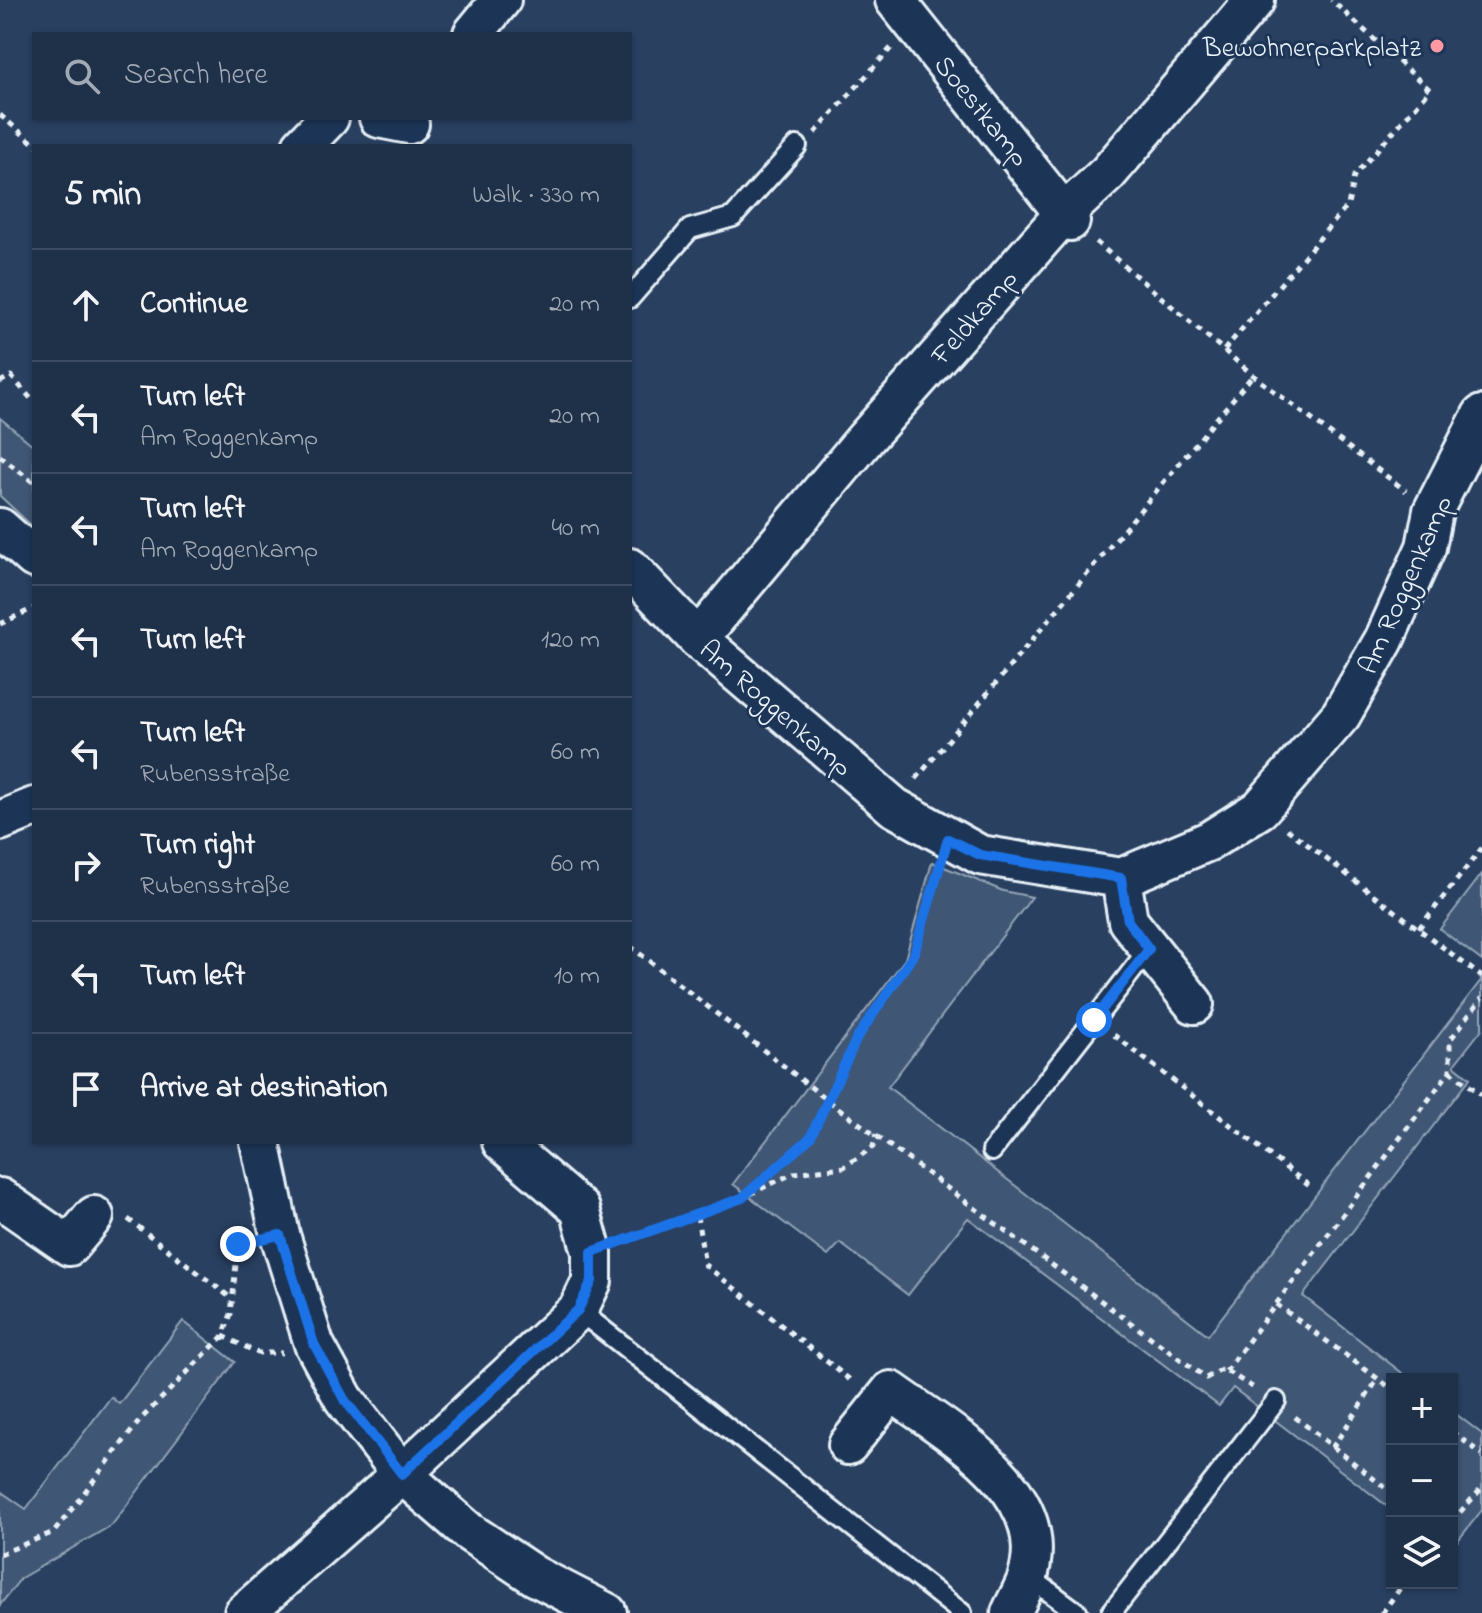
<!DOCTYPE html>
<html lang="en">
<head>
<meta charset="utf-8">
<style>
	:root { --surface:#1f3049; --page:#2c3c53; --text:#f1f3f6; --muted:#a1a9b4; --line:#3c4b61 }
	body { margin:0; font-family:"Indie Flower",sans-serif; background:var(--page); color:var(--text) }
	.controls { position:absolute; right:24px; bottom:24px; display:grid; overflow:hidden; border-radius:0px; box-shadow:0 2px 6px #0004 }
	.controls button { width:72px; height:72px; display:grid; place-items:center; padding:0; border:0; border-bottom:2px solid var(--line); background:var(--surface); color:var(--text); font:40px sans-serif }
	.stop { position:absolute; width:24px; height:24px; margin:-18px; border:6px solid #1a73e8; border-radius:50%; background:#fff }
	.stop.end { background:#1a73e8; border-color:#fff; box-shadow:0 2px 8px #0008 }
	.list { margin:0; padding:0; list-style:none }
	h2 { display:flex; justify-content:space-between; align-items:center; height:104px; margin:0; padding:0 32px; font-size:34px }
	h2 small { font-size:26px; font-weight:400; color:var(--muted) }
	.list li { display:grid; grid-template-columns:52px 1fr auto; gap:24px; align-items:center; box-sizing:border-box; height:112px; padding:0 32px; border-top:2px solid var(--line) }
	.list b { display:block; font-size:30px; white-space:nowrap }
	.list p { margin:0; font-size:26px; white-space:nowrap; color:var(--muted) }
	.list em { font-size:26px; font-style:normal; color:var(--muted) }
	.icon { flex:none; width:44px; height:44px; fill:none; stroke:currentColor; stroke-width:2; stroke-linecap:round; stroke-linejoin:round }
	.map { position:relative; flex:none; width:1482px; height:1613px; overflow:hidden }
	.search { position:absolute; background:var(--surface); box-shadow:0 2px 6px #0004; left:32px; top:32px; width:600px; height:88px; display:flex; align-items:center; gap:20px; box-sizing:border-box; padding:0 28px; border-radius:0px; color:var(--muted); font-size:30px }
	.panel { position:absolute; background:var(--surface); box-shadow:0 2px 6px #0004; left:32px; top:144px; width:600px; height:1000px; border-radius:0px }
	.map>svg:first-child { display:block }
	.green { fill:#415774; stroke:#94a4b6; stroke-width:2 }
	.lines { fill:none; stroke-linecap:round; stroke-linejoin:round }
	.service-casing { stroke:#e8f1f8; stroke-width:24 }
	.minor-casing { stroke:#e8f1f8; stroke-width:44 }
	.path { stroke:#e8f1f8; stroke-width:5; stroke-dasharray:6 6; stroke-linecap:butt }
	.service { stroke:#1d3557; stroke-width:18 }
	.minor { stroke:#1d3557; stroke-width:38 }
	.route { stroke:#1a73e8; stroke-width:10 }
	.poi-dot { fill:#ff9aa2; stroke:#1d3557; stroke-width:3 }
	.labels { text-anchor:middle; stroke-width:6; stroke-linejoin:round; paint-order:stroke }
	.poi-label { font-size:28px; fill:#e8f1f8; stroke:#1d3557; text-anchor:end }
	.street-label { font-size:28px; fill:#e8f1f8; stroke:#1d3557 }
</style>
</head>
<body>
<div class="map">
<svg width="1482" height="1613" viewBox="0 0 1482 1613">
	<rect width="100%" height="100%" fill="#294061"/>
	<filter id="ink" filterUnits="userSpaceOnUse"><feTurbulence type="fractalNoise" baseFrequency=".0125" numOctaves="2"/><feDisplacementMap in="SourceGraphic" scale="16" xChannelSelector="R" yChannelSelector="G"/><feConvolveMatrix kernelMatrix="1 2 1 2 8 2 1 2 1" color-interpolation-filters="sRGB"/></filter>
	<g filter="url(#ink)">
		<path class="green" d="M 0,418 L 34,446 L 34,528 L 0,496 Z
			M 932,862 L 1003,891 L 1032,897 L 888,1087 L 1208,1335 L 1482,979 L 1482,1029 L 1454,1065 L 1470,1078 L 1303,1296 L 1410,1379 L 1392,1379 L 1392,1510 L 1233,1388 L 1219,1406 L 968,1218 L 908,1295 L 840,1243 L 828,1256 L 733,1184 L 905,959 Z
			M 1482,874 L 1482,961 L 1440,929 Z
			M 183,1321 L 235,1362 L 112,1525 L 21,1578 L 0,1605 L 0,1491 L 26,1509 L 111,1397 L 119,1404 Z
			M 1452,1411 L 1482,1434 L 1482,1510 L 1452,1548 Z"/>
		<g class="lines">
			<g class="service-casing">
				<path id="service" d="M 630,298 L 690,229 L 733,217 L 797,146
					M 992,1151 L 1149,949
					M 578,1310 L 962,1613
					M 1028,1576 L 1078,1613
					M 1111,1613 L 1276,1401"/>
			</g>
			<g class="minor-casing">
				<path id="minor" d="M 895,0 L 1070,221
					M 473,34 L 501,0
					M 379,118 L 409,124
					M 302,146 L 329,118
					M 0,528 L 34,558
					M 630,568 L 698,639 L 894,807 L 980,855 L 1121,878 L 1209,841 L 1260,809 L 1341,715 L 1384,640 L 1426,547 L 1433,511 L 1482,415
					M 698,639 L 865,439 L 1064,214 L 1108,173 L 1255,0
					M 0,821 L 34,807
					M 1121,878 L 1128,921 L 1194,1004
					M 260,1142 L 280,1235 L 314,1344 L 344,1399 L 402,1474 L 469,1532 L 535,1576 L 607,1613
					M 0,1198 L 69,1246 L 94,1216
					M 848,1445 L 891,1391 C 949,1433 1056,1491 1027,1579 C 1023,1590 1016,1602 1011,1613
					M 244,1613 L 402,1474 L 578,1310 L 592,1281 L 592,1252 L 580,1209 L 502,1142"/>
			</g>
			<path class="path" d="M 0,115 L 37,146
				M 815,133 L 891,48
				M 1096,242 L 1253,375 L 1406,491
				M 1224,350 L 1348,205 L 1354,176 L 1430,90 L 1331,0
				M 0,382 L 11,376 L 34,402
				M 0,456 L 34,483
				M 0,624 L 34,608
				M 916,779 L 1253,375
				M 1287,829 L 1482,977
				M 1419,928 L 1482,848
				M 630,946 L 826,1099 L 1206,1378 L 1223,1369 L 1254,1388
				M 1114,1035 L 1312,1188
				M 1450,1071 L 1482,1095
				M 750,1194 L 794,1173 L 844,1167 L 873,1147 L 876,1134
				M 697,1216 L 705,1265 L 854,1383
				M 128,1219 L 231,1298
				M 623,1242 L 742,1198 L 810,1138 L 857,1038 L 914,954 L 940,869
				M 1276,1304 L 1392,1389
				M 223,1336 L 258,1353 L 282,1353
				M 1226,1371 L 1450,1071 L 1450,1040 L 1482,998
				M 1295,1417 L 1392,1493
				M 1452,1432 L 1482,1454
				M 1332,1448 L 1378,1379
				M 1452,1521 L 1482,1488
				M 0,1554 L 54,1532 L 141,1419 L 223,1336 L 231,1314 L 238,1244 L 249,1242
				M 1382,1613 L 1404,1583"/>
			<use href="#service" class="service"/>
			<use href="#minor" class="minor"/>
		</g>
	</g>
	<g class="lines" filter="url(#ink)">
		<path class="route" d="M 238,1244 L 280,1235 L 314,1344 L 344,1399 L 402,1474 L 578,1310 L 592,1281 L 592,1252 L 742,1198 L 810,1138 L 857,1038 L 914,954 L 948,839 L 980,855 L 1121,878 L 1128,921 L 1149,949 L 1094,1020"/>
	</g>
	<circle class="poi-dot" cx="1437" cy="46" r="8"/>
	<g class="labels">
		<g class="poi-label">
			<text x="1421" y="56">Bewohnerparkplatz</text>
		</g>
		<g class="street-label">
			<text transform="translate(983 110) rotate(51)" y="10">Soestkamp</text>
			<text transform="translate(973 316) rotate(-49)" y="10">Feldkamp</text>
			<text transform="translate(1404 584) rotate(-66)" y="10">Am Roggenkamp</text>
			<text transform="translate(777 707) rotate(41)" y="10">Am Roggenkamp</text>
		</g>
	</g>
</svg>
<div class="controls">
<button>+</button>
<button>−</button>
<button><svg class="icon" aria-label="layers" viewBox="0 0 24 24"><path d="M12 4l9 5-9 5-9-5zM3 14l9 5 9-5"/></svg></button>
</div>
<div class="stop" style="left:1094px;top:1020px"></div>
<div class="stop end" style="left:238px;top:1244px"></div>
<div class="search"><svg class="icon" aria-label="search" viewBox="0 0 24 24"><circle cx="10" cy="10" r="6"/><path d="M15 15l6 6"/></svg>Search here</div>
<section class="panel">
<h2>5 min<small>Walk · 330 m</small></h2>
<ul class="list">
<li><svg class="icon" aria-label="ahead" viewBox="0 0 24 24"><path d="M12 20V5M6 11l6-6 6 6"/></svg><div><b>Continue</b></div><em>20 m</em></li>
<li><svg class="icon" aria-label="left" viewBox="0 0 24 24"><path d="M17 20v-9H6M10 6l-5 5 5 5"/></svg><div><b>Turn left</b><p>Am Roggenkamp</p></div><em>20 m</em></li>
<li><svg class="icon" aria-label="left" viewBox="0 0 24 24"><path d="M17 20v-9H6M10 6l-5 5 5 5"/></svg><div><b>Turn left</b><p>Am Roggenkamp</p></div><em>40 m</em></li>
<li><svg class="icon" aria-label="left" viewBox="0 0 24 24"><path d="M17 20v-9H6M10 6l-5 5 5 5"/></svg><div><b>Turn left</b></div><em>120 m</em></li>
<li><svg class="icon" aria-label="left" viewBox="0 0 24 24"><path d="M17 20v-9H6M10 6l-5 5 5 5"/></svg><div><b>Turn left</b><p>Rubensstraße</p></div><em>60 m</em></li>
<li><svg class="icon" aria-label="right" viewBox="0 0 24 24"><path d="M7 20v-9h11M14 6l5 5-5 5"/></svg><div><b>Turn right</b><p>Rubensstraße</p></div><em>60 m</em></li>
<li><svg class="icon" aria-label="left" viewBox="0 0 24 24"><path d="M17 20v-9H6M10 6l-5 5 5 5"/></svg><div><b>Turn left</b></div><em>10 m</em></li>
<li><svg class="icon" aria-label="arrive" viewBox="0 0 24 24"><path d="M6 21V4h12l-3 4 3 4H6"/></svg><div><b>Arrive at destination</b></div></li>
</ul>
</section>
</div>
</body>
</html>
